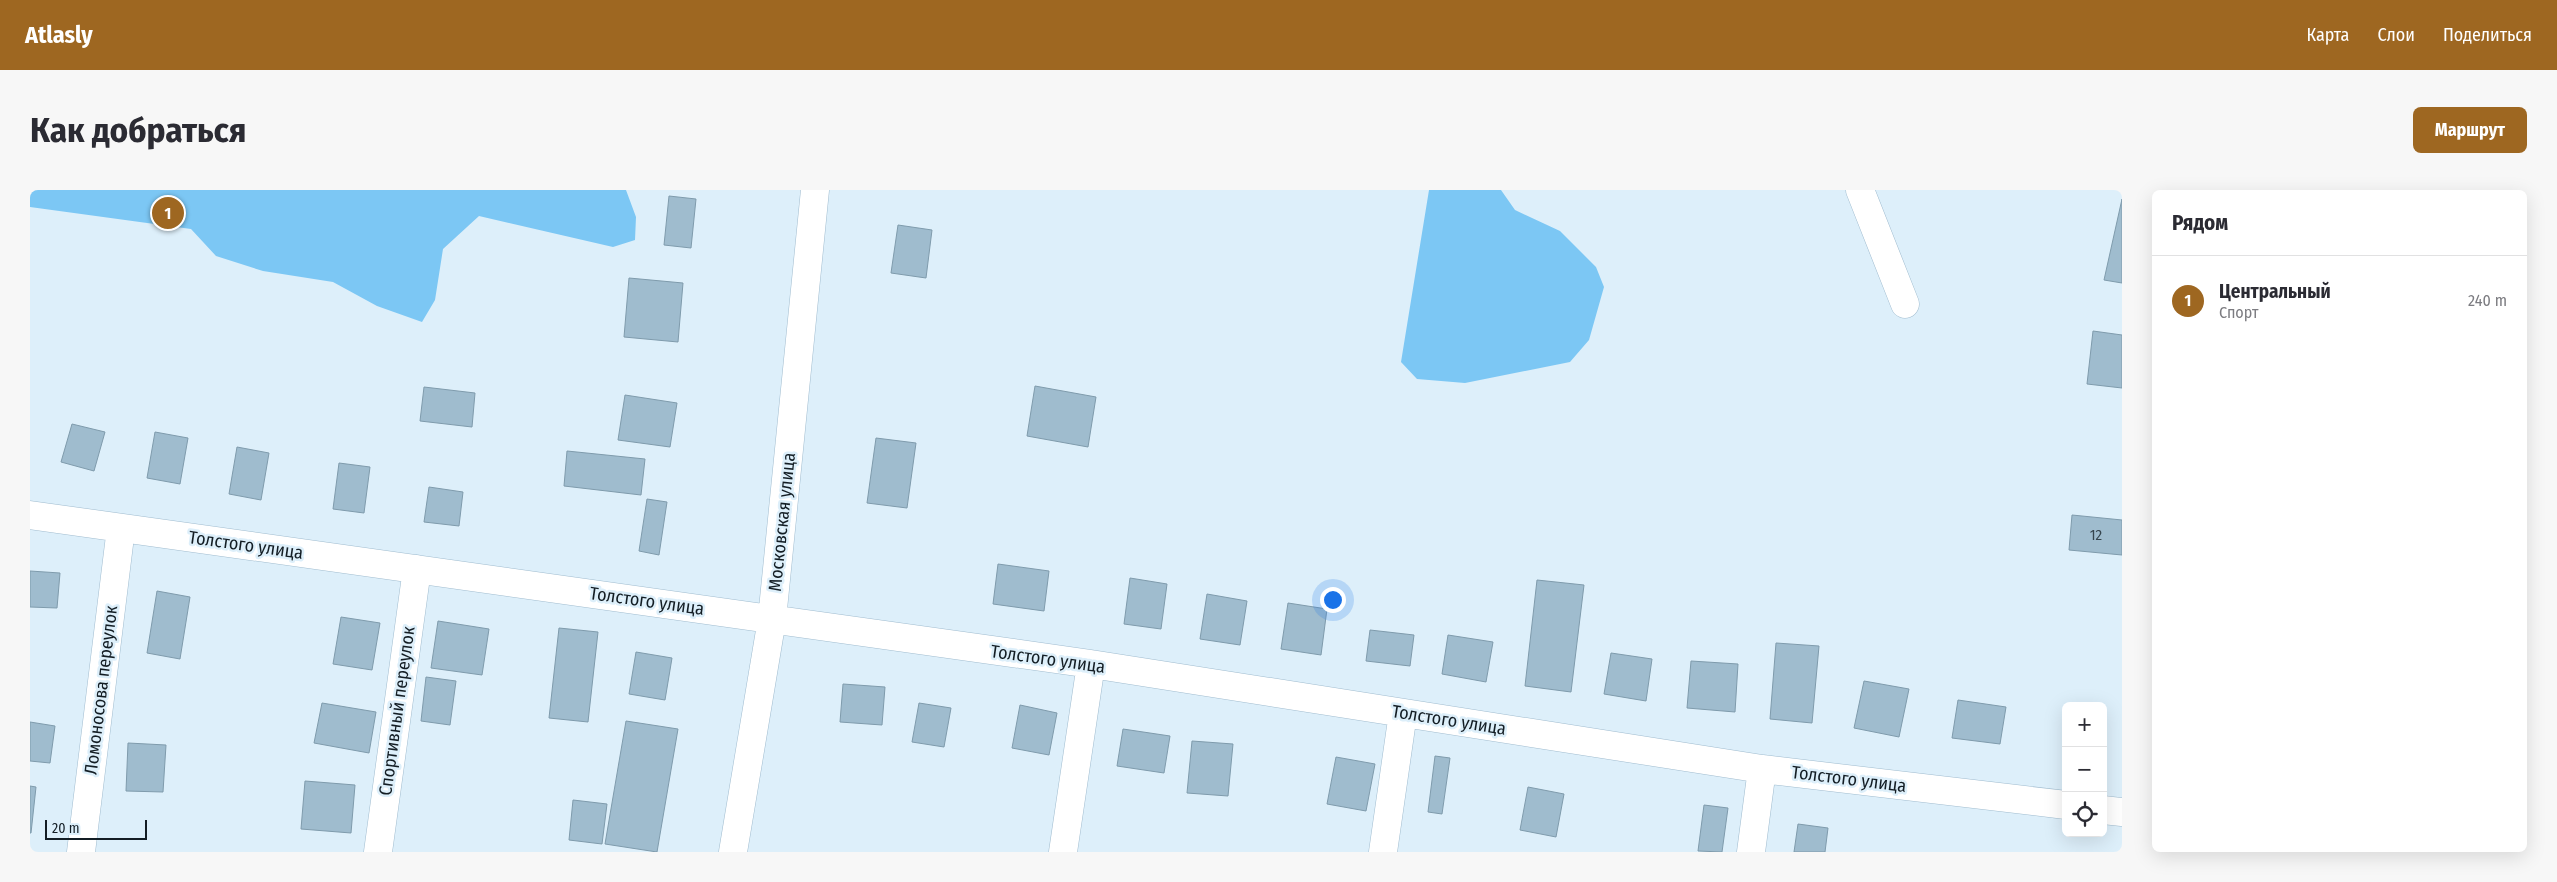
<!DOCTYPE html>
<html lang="ru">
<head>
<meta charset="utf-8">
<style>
	:root { --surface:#fff; --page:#f7f7f7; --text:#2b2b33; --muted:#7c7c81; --line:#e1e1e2; --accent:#9e6721 }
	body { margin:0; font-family:"Fira Sans Condensed",sans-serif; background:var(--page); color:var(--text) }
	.controls { position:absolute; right:15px; bottom:15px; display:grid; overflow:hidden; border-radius:8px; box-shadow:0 5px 20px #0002 }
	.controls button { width:45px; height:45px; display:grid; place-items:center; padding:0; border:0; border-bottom:1px solid var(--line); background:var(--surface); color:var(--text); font:25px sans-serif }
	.scale { position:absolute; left:15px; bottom:12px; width:102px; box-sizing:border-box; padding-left:5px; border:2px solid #131d24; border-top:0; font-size:14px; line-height:18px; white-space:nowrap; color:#131d24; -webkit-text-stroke:4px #ddeffa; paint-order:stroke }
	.you { position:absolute; left:1302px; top:409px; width:18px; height:18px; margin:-12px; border:4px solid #fff; border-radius:50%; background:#1a73e8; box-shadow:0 0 0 8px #1a73e833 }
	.badge { display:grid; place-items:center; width:32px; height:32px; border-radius:50%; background:var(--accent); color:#fff; font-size:16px; font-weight:700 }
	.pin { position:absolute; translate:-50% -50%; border:2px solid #fff; box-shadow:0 1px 5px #0006 }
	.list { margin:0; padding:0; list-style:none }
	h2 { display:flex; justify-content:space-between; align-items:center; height:65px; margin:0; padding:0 20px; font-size:21px }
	h2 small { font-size:16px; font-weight:400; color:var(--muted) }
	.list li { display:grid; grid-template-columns:32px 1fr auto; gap:15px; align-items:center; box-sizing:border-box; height:90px; padding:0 20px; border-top:1px solid var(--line) }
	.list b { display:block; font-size:19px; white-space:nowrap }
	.list p { margin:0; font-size:16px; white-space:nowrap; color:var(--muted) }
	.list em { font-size:16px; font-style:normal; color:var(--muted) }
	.icon { flex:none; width:28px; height:28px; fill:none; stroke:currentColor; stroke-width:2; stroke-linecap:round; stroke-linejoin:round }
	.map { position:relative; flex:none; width:2092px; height:662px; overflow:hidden; border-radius:8px }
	header { display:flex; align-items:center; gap:30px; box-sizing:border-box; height:70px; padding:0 25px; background:var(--accent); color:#fff }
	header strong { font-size:24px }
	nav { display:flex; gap:28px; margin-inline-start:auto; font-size:18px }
	.intro { display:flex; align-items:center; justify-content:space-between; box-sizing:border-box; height:120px; padding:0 30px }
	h1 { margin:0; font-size:35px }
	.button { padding:12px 22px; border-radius:8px; background:var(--accent); color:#fff; font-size:18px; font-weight:700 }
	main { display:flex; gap:30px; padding:0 30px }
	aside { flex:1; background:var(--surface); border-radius:8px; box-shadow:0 5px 20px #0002 }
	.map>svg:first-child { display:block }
	.green { fill:#7cc7f4 }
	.building { fill:#9fbcce; stroke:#7f9bac }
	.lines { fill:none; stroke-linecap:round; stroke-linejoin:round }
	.street-casing { stroke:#a0bccf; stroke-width:29 }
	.street { stroke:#fff; stroke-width:28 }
	.labels { text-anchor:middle; stroke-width:5; stroke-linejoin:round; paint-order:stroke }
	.number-label { font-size:15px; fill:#36454e }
	.street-label { font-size:18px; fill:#131d24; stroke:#ddeffa }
</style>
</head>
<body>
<header>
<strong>Atlasly</strong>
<nav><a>Карта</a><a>Слои</a><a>Поделиться</a></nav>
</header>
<div class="intro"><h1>Как добраться</h1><a class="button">Маршрут</a></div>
<main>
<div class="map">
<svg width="2092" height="662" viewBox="0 0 2092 662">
	<rect width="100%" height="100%" fill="#ddeffa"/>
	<path class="green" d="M 0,0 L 596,0 L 606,27 L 605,50 L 583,57 L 449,26 L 413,59 L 405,110 L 392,132 L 347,116 L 303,92 L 233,81 L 186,66 L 161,39 L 0,17 Z
		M 1399,0 L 1471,0 L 1485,20 L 1530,41 L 1566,77 L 1574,97 L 1559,150 L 1540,172 L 1435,193 L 1387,189 L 1371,172 Z"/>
	<path class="building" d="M 639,6 L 666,9 L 661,58 L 634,55 Z
		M 2092,9 L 2092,93 L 2074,90 Z
		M 868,35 L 902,40 L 896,88 L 861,83 Z
		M 599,88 L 653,93 L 648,152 L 594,147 Z
		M 2063,141 L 2092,145 L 2092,198 L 2057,194 Z
		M 1005,196 L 1066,207 L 1058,257 L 997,246 Z
		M 394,197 L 445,203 L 442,237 L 390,231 Z
		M 595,205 L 647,213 L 640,257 L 588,250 Z
		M 42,234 L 75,242 L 64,281 L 31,272 Z
		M 125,242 L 158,248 L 150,294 L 117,288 Z
		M 846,248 L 886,253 L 877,318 L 837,313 Z
		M 207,257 L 239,263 L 231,310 L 199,304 Z
		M 537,261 L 615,269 L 611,305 L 534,296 Z
		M 309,273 L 340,277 L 334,323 L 303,319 Z
		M 399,297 L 433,302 L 429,336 L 394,332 Z
		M 617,309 L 637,312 L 629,365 L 609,361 Z
		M 2042,325 L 2092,330 L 2092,365 L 2039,360 Z
		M 968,374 L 1019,381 L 1014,421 L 963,414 Z
		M 0,381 L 30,383 L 27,418 L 0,417 Z
		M 1100,388 L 1137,394 L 1131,439 L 1094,434 Z
		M 1507,390 L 1554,395 L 1541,502 L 1495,496 Z
		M 127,401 L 160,407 L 150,469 L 117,463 Z
		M 1177,404 L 1217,411 L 1210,455 L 1170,449 Z
		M 1258,413 L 1297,419 L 1291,465 L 1251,459 Z
		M 311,427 L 350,433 L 342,480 L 303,474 Z
		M 408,431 L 459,439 L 452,485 L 401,478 Z
		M 529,438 L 568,442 L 558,532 L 519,528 Z
		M 1340,440 L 1384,445 L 1380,476 L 1336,471 Z
		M 1418,445 L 1463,452 L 1456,492 L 1412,484 Z
		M 1746,453 L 1789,456 L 1782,533 L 1740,529 Z
		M 606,462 L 642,468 L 635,510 L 599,504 Z
		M 1581,463 L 1622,469 L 1616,511 L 1574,504 Z
		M 1661,471 L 1708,474 L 1705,522 L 1657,518 Z
		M 396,487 L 426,491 L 420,535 L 391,531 Z
		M 1834,491 L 1879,499 L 1869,547 L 1824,538 Z
		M 813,494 L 855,497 L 852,535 L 810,532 Z
		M 1928,510 L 1976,517 L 1970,554 L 1922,548 Z
		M 292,513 L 346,522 L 339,563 L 284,553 Z
		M 889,513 L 921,518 L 914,557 L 882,552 Z
		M 990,515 L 1027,523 L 1019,565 L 982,558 Z
		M 596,531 L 648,539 L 627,662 L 575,654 Z
		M 0,532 L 25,536 L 20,573 L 0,571 Z
		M 1093,539 L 1140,546 L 1134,583 L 1087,576 Z
		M 1162,551 L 1203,554 L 1198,606 L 1157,603 Z
		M 98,553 L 136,555 L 133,602 L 96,601 Z
		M 1405,566 L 1420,568 L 1412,624 L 1398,622 Z
		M 1306,567 L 1345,574 L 1336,621 L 1297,614 Z
		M 275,591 L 325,595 L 321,643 L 271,639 Z
		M 0,596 L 6,597 L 1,643 L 0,643 Z
		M 1498,597 L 1534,604 L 1526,647 L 1490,640 Z
		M 543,610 L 577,614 L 572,654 L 539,650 Z
		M 1674,615 L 1698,618 L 1692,662 L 1668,661 Z
		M 1768,634 L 1798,638 L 1795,662 L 1764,662 Z"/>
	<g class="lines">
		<g class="street-casing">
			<path id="street" d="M 1830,0 L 1875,114
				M 0,325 L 1061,474 L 1732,579 L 2036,615
				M 2073,620 L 2092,622
				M 51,662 L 91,338
				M 348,662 L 387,379
				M 703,662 L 742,429 L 785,0
				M 1033,662 L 1061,474
				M 1353,662 L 1373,523
				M 1721,662 L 1732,579"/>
		</g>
		<use href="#street" class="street"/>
	</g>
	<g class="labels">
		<g class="number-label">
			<text x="2066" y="350">12</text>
		</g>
		<g class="street-label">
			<text transform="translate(752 332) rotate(-84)" y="6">Московская улица</text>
			<text transform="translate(216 355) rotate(8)" y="6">Толстого улица</text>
			<text transform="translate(617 411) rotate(8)" y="6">Толстого улица</text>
			<text transform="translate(1018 469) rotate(8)" y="6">Толстого улица</text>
			<text transform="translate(71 500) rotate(-83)" y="6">Ломоносова переулок</text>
			<text transform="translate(367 521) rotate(-82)" y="6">Спортивный переулок</text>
			<text transform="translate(1419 530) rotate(9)" y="6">Толстого улица</text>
			<text transform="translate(1819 589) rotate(7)" y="6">Толстого улица</text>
		</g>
	</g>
</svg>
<div class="controls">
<button>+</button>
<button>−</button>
<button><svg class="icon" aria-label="locate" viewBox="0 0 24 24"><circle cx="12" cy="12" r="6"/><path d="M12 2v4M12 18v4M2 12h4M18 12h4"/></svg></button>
</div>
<div class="scale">20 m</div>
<div class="you"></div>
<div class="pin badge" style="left:138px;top:23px">1</div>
</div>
<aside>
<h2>Рядом<small></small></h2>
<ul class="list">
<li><span class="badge">1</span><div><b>Центральный</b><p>Спорт</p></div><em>240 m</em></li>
</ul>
</aside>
</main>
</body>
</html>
